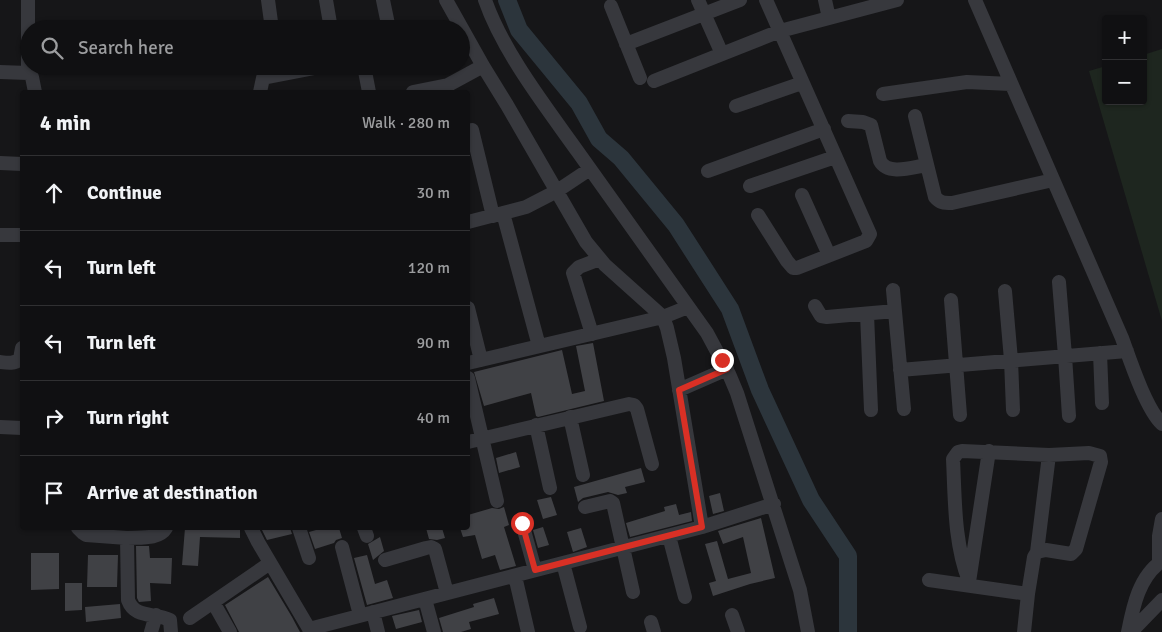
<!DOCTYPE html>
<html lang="en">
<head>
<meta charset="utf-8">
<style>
	:root { --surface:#101012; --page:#19191b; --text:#f1f3f6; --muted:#9c9d9f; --line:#303032 }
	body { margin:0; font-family:Signika,sans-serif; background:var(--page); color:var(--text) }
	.controls { position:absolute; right:15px; top:15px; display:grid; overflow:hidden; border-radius:5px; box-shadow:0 1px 4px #0004 }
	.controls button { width:45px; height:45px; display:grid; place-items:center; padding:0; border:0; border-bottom:1px solid var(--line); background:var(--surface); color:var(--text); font:25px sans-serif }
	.stop { position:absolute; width:15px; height:15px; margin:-11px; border:4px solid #d93025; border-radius:50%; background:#fff }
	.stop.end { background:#d93025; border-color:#fff; box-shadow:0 1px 5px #0008 }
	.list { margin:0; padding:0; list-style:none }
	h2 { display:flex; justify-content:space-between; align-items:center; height:65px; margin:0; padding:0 20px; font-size:21px }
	h2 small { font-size:16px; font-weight:400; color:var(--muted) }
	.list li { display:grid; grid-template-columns:32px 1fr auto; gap:15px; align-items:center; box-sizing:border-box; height:75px; padding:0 20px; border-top:1px solid var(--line) }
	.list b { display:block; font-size:19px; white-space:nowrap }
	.list em { font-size:16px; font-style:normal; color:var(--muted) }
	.icon { flex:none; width:28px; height:28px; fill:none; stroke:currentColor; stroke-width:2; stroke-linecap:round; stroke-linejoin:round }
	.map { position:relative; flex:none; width:1162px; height:632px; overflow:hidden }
	.search { position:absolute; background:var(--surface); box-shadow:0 1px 4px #0004; left:20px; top:20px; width:450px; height:55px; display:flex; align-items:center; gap:12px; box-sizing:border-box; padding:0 18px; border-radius:28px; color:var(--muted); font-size:19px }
	.panel { position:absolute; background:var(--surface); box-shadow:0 1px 4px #0004; left:20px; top:90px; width:450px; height:440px; border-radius:5px }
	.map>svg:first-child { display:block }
	.green { fill:#1e261f }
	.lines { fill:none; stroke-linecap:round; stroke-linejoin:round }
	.river { stroke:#2c353c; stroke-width:18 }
	.building { fill:#404145 }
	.minor { stroke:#37383d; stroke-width:14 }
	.route { stroke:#d93025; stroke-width:6 }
</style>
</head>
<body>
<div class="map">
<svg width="1162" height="632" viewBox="0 0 1162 632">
	<rect width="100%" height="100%" fill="#161618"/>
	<path class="green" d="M 1162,49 L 1162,321 L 1089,71 L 1106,66 L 1106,101 L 1143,101 L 1143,55 Z"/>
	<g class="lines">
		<path class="river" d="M 507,0 L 519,30 L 579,103 L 599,139 L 621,158 L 676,225 L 730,309 L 760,390 L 811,500 L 848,556 L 848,632"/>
	</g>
	<path class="building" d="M 593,343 L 604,401 L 538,417 L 536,416 L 531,393 L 484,406 L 474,372 L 562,350 L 572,394 L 585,391 L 576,346 Z
		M 516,452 L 520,467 L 499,473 L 496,458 Z
		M 641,468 L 645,482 L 625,487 L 627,493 L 618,495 L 608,492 L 583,498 L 578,502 L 574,487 Z
		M 720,493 L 724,511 L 713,514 L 709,496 Z
		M 551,497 L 557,515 L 543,519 L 537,500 Z
		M 676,504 L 679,515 L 691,512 L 692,521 L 630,537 L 626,523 L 665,511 L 664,507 Z
		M 504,507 L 509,525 L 504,527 L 516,566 L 500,570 L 495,555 L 482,559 L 475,535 L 463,537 L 460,528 L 468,528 L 468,515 L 492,508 L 499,509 Z
		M 761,518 L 775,578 L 750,584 L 713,596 L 709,583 L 716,581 L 705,544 L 717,541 L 728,579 L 751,573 L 743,537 L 723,544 L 718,531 Z
		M 543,527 L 549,545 L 538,548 L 533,530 Z
		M 185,528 L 240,528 L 240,538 L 200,537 L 198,566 L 182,565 Z
		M 261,528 L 290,528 L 292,534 L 267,540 Z
		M 323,528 L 339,528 L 342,538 L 336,540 L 334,543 L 315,549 L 309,532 Z
		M 426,528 L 442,528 L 445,538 L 437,540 L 429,539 Z
		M 581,528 L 587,547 L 573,552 L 567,532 Z
		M 380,537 L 384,551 L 373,560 L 368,544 Z
		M 136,546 L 149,546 L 150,558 L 172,558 L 171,584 L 150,583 L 151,601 L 139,602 L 137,598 Z
		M 31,553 L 59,553 L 59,589 L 31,590 Z
		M 88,555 L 118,555 L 117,587 L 87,587 Z
		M 367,555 L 375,584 L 387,580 L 393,598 L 367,605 L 354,558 Z
		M 268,577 L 292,617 L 300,632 L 239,632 L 225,605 Z
		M 65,583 L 82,583 L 82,610 L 65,611 Z
		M 494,598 L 499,614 L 469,622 L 471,629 L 461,632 L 443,632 L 439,618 L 474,607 L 473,604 Z
		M 120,604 L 121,618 L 86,622 L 85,607 Z
		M 419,610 L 422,622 L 396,629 L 392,616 Z"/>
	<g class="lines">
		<path class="minor" d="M 28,0 L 28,73 L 32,77 L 35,92
			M 268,0 L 272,29
			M 326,0 L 331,29
			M 383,0 L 389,29
			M 446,0 L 483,66 L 507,105 L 586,242 L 605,265 L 663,317 L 667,328 L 674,358 L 702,527
			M 485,0 C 503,52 546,107 578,152 C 621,212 664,273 707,333 L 729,374 L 737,393 L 800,590 L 808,632
			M 698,0 L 722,54
			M 825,0 L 829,18
			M 975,0 L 1122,338 C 1130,360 1146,409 1162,424
			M 611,6 L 640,78
			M 626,44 L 740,0
			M 364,66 L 369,92
			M 0,72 L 28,73
			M 263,78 L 325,66
			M 654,81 L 780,31 L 897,0
			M 260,92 L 263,78 L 267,66
			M 413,92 L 448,85 L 483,66
			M 883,94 L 967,82 L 1011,84
			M 736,106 L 802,83
			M 915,116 L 935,197 C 940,203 944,203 952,203 L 1053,180
			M 848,121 L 863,122 L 871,125 L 880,161 C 888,176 913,167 927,165
			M 472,130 L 493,216
			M 0,163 L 22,164
			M 708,171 L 824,129
			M 750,186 L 835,157
			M 802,195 L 829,255
			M 503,213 L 539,346
			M 758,215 L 787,261 L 793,268 L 797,268 L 866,241 L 870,234 L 766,0
			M 468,222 L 526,207 L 557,191 L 590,169
			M 0,235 L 22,235
			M 1059,282 L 1065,356 L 1069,416
			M 893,290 L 904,409
			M 1005,291 L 1011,360 L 1013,410
			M 951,300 L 960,415
			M 815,306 L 821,316 L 827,317 L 895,311
			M 468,308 L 481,360
			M 867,314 L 871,410
			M 592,334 L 573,273 L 579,267 L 600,259
			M 1100,353 L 1102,403
			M 0,362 C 8,363 14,364 20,359 L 22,348
			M 468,363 L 663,317 L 688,307
			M 900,370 L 1127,351
			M 468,378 L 497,501
			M 679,390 L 727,369
			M 570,417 L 583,475
			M 536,425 L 550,488
			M 0,427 L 22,428
			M 468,442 L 629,404 L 634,405 L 637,409 L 652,464
			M 585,507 L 610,501 L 613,503 L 633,592
			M 522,523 L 535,570
			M 78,528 L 83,533 L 86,535 L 127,538 L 128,600 C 135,619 154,612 170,620 L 171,632
			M 251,528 L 258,542 L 311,632
			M 299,528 L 309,558
			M 364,528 L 367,536
			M 669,536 L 685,597
			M 127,538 C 139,537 159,540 166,528
			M 342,547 L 360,615
			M 1037,552 L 1049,455
			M 385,560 L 426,548 L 431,547 L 435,549 L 447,593
			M 563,563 L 580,627
			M 1159,563 L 1159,536 L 1162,519
			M 515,576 L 528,632
			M 929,580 L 1028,594 L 1024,632
			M 969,581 C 954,543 955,499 953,459 L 958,452 L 962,451 L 1049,455 L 1089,453 L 1100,456 L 1101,462 L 1076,549 L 1071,554 L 1046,550 L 1037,552 L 1034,557 L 1028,594
			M 969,582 L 989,451
			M 425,599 L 434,632
			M 213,602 L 230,632
			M 373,612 L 378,632
			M 732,615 L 738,632
			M 190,618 L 270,563
			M 651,622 L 654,632
			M 309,629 L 702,527 L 774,504
			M 151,632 L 156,615
			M 1128,632 C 1133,607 1139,576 1162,561
			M 1131,632 L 1162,600"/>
	</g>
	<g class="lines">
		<path class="route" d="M 522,523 L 535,570 L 702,527 L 679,390 L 727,369 L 722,360"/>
	</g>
</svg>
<div class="controls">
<button>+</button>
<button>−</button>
</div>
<div class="stop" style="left:522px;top:523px"></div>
<div class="stop end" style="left:722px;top:360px"></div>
<div class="search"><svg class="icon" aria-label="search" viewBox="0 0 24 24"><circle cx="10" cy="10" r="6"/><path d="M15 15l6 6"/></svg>Search here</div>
<section class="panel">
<h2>4 min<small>Walk · 280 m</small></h2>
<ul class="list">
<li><svg class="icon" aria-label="ahead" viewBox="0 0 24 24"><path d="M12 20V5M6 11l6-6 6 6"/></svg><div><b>Continue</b></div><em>30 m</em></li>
<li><svg class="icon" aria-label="left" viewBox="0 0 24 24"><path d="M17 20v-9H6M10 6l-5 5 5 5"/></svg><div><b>Turn left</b></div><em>120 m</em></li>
<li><svg class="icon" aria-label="left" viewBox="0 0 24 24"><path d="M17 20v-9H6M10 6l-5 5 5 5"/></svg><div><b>Turn left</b></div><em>90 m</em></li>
<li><svg class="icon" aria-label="right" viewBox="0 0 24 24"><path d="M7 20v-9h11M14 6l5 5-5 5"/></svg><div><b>Turn right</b></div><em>40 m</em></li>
<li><svg class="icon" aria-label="arrive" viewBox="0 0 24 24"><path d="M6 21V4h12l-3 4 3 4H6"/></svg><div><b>Arrive at destination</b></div></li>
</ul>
</section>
</div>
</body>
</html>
